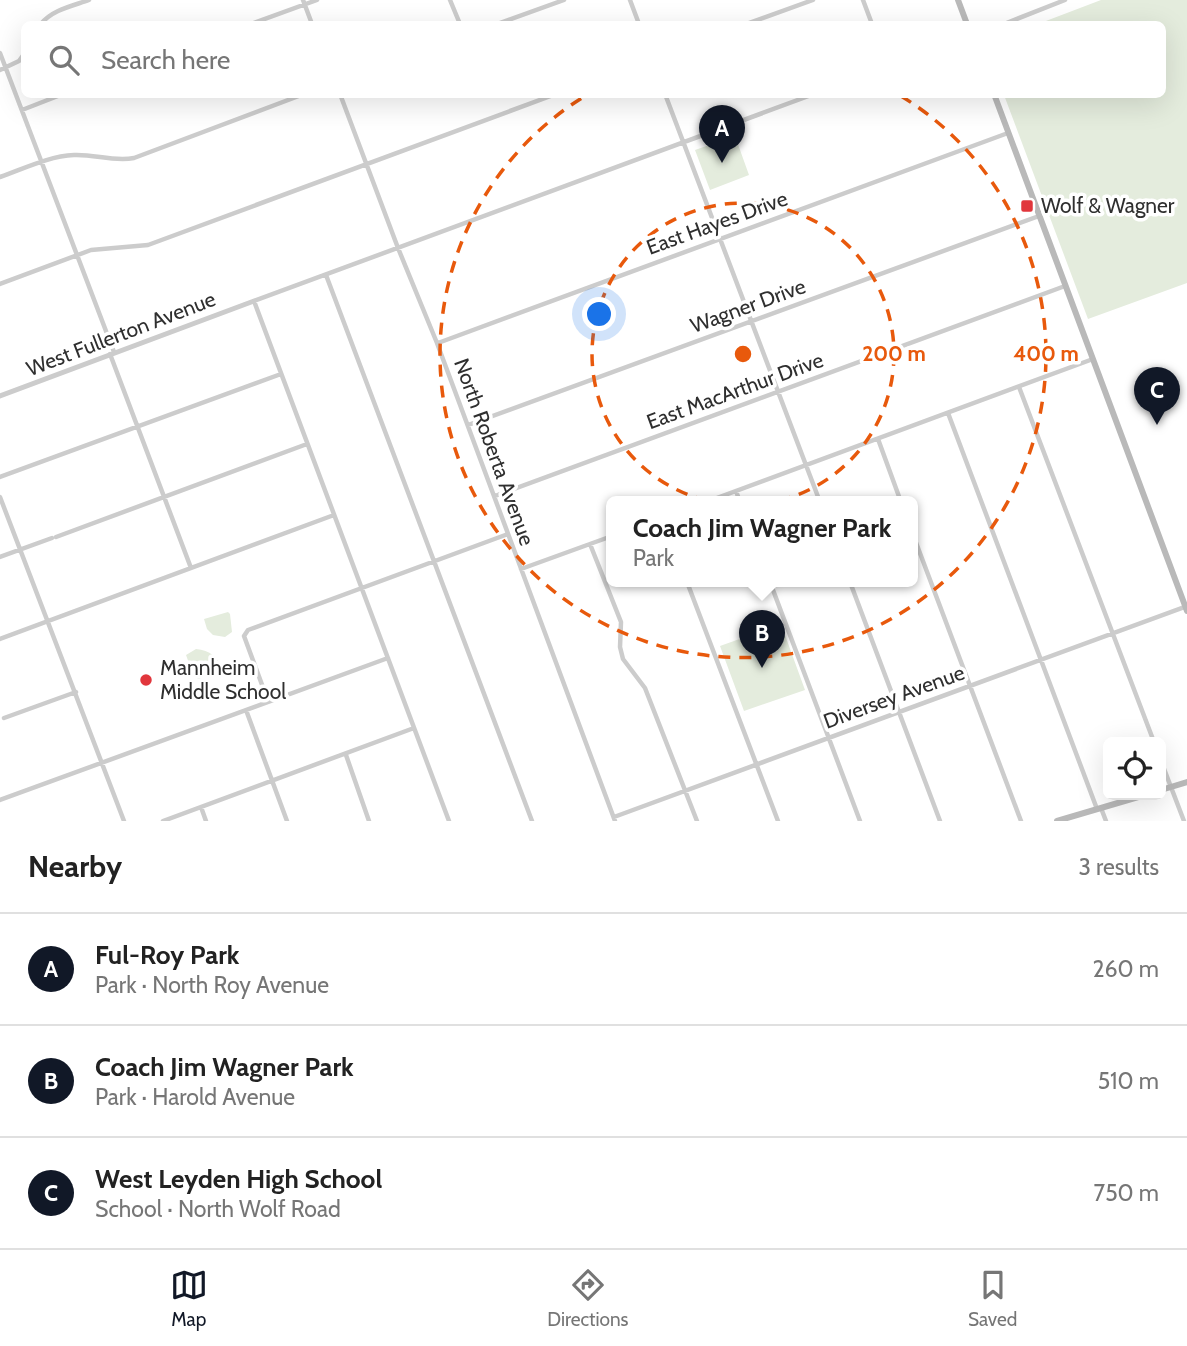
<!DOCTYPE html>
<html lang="en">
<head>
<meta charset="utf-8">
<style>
	:root { --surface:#fff; --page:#f2f2f2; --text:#222; --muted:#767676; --line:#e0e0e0; --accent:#111827 }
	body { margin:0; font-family:Cabin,sans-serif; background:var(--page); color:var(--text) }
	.controls { position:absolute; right:21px; bottom:21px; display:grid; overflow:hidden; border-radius:10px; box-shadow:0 7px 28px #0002 }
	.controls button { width:63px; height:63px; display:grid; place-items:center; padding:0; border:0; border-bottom:2px solid var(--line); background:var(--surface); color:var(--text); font:35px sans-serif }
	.you { position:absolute; left:600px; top:315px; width:24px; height:24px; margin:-18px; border:5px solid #fff; border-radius:50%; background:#1a73e8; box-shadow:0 0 0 10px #1a73e833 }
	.badge { display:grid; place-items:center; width:46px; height:46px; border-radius:50%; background:var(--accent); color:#fff; font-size:23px; font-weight:700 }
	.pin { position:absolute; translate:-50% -58px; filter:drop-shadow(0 2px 4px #0008) }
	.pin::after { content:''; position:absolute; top:37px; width:24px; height:21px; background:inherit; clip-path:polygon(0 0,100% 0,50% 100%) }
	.popup { position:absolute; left:606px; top:496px; width:312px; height:91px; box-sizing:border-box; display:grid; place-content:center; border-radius:10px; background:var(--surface); filter:drop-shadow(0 2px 5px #0005); font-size:23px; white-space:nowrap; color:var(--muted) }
	.popup b { font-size:26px; color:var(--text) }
	.popup::after { content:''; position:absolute; left:50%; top:100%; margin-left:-14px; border:14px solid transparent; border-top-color:var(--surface) }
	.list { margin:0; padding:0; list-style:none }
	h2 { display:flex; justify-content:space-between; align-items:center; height:91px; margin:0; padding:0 28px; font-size:30px }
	h2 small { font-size:23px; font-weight:400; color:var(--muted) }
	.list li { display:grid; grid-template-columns:46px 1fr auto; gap:21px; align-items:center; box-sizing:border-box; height:112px; padding:0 28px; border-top:2px solid var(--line) }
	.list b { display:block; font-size:26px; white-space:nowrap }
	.list p { margin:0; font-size:23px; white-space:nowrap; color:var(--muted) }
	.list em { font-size:23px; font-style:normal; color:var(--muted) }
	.icon { flex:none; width:38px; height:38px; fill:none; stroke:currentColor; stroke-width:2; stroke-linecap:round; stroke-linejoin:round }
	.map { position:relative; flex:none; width:1187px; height:821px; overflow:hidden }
	.search { position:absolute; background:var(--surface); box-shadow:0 7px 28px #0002; left:21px; right:21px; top:21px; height:77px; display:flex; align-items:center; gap:18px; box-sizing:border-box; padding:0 24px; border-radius:10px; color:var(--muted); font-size:26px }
	.sheet { height:427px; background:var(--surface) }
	nav { display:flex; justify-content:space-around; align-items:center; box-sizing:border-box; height:98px; border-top:2px solid var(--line); background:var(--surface); font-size:19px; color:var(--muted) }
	nav a { display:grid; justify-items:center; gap:4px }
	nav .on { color:var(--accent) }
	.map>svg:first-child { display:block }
	.green { fill:#e4ecdd }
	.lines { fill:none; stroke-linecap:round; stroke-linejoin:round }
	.minor { stroke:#ccc; stroke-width:4.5 }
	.tertiary { stroke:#ccc; stroke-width:5 }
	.secondary { stroke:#b9b9b9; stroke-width:6 }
	.ring { fill:none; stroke:#e8590c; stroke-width:3.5; stroke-dasharray:12 9 }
	.poi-dot { fill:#e1363c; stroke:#fff; stroke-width:2.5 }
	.labels { text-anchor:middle; stroke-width:7; stroke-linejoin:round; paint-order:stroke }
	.poi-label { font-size:21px; fill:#2f2f2f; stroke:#fff; text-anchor:start }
	.street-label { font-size:21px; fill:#2f2f2f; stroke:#fff }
	.centre { fill:#e8590c; stroke:#fff; stroke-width:3.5 }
	.ring-label { font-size:21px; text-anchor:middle; font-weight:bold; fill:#e8590c; stroke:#fff; stroke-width:7; stroke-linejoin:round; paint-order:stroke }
</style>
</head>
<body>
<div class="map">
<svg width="1187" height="821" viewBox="0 0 1187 821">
	<rect width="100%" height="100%" fill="#fff"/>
	<path class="green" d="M 1101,0 L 1187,0 L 1187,283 L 1088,319 L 1004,95 L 1162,94 L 1162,24 L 1038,24 Z
		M 735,136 L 749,175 L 710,190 L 695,150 Z
		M 228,612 L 230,614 L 232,632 L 225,637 L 213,635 L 207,629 L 204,619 Z
		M 781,624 L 805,690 L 744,711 L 720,646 Z
		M 196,649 C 210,650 218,657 223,671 L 199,679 L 194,677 L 186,655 Z"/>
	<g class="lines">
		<path class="minor" d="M 303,0 L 312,24
			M 450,0 L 460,24
			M 630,0 L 639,24
			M 863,0 L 872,24
			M 41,24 C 52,10 72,6 89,0
			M 251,24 L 317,0
			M 497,24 L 564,0
			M 746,24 L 813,0
			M 1004,24 L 1065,0
			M 0,53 L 114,352
			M 0,70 L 19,61 L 24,54
			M 340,94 L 398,248 L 437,343 L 615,821
			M 665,94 L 820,502
			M 22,110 L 63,94
			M 0,177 C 23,169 49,156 74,155 C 95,154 113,162 134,158 L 304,94
			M 326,275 L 532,821
			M 0,284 L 91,250 L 148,245 L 556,94
			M 438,343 L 1008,133
			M 110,354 L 191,568
			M 1019,387 L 1154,742
			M 948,413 L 1097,809
			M 468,425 L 1039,216
			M 878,439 L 901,502
			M 0,477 L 281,374
			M 736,491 L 740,502
			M 495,496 L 1065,286
			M 0,497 L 124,821
			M 706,502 L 1093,359
			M 912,532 L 1021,821
			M 56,537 L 307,444
			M 590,544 L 621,622 L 620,647 L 623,659 L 645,688 L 697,821
			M 0,557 L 52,538
			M 521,569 L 612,536
			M 687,582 L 778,821
			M 770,582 L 860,821
			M 850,582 L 940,821
			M 0,639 L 334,515
			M 268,701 L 244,636 L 248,630 L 508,534
			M 246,710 L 287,821
			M 4,718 L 76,692
			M 346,755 L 369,821
			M 1161,761 L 1184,821
			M 0,800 L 388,658
			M 201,807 L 206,821
			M 1101,808 L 1106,821
			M 614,817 L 1187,606
			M 163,821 L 414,728
			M 449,821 L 254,301 L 814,94"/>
		<path class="tertiary" d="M 0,396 L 254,301"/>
		<path class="secondary" d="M 958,0 L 967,24
			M 994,94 L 1187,611
			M 1161,790 L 1187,782
			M 1057,821 L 1145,795"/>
	</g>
	<g class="ring">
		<circle cx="743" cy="354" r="151"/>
		<path d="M901 96A303 303 0 1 1 585 96"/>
	</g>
	<g class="poi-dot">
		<rect x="1020" y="199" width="14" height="14" rx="3.5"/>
		<circle cx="146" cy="680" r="7"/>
	</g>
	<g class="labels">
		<g class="poi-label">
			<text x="1041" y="213">Wolf &amp; Wagner</text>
			<text x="160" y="675">Mannheim<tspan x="160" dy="24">Middle School</tspan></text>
		</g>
		<g class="street-label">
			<text transform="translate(717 223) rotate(-20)" y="7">East Hayes Drive</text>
			<text transform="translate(748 306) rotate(-20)" y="7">Wagner Drive</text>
			<text transform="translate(121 334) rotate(-21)" y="7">West Fullerton Avenue</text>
			<text transform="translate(735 391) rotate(-20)" y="7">East MacArthur Drive</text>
			<text transform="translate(494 452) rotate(70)" y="7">North Roberta Avenue</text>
			<text transform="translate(894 697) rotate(-20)" y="7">Diversey Avenue</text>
		</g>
	</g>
	<circle cx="743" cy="354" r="10" class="centre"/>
	<g class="ring-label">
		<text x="894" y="361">200 m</text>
		<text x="1046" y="361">400 m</text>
	</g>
</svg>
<div class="controls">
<button><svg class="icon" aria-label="locate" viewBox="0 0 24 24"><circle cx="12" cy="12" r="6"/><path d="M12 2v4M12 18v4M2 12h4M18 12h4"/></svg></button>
</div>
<div class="you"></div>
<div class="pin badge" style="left:722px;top:163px">A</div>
<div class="pin badge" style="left:762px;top:668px">B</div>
<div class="popup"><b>Coach Jim Wagner Park</b>Park</div>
<div class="pin badge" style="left:1157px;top:425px">C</div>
<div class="search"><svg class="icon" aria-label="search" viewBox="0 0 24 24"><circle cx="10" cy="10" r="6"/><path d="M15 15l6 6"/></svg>Search here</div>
</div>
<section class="sheet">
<h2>Nearby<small>3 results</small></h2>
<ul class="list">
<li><span class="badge">A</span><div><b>Ful-Roy Park</b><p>Park · North Roy Avenue</p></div><em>260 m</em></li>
<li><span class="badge">B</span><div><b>Coach Jim Wagner Park</b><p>Park · Harold Avenue</p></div><em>510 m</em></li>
<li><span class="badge">C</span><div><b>West Leyden High School</b><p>School · North Wolf Road</p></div><em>750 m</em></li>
</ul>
</section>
<nav>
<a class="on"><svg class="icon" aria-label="map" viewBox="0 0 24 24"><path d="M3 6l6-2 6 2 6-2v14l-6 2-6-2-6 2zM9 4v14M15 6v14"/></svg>Map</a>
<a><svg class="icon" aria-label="directions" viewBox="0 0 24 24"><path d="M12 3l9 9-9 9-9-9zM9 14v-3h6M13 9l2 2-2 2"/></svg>Directions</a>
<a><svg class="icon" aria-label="saved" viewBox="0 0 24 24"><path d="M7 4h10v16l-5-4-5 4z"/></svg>Saved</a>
</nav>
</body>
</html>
